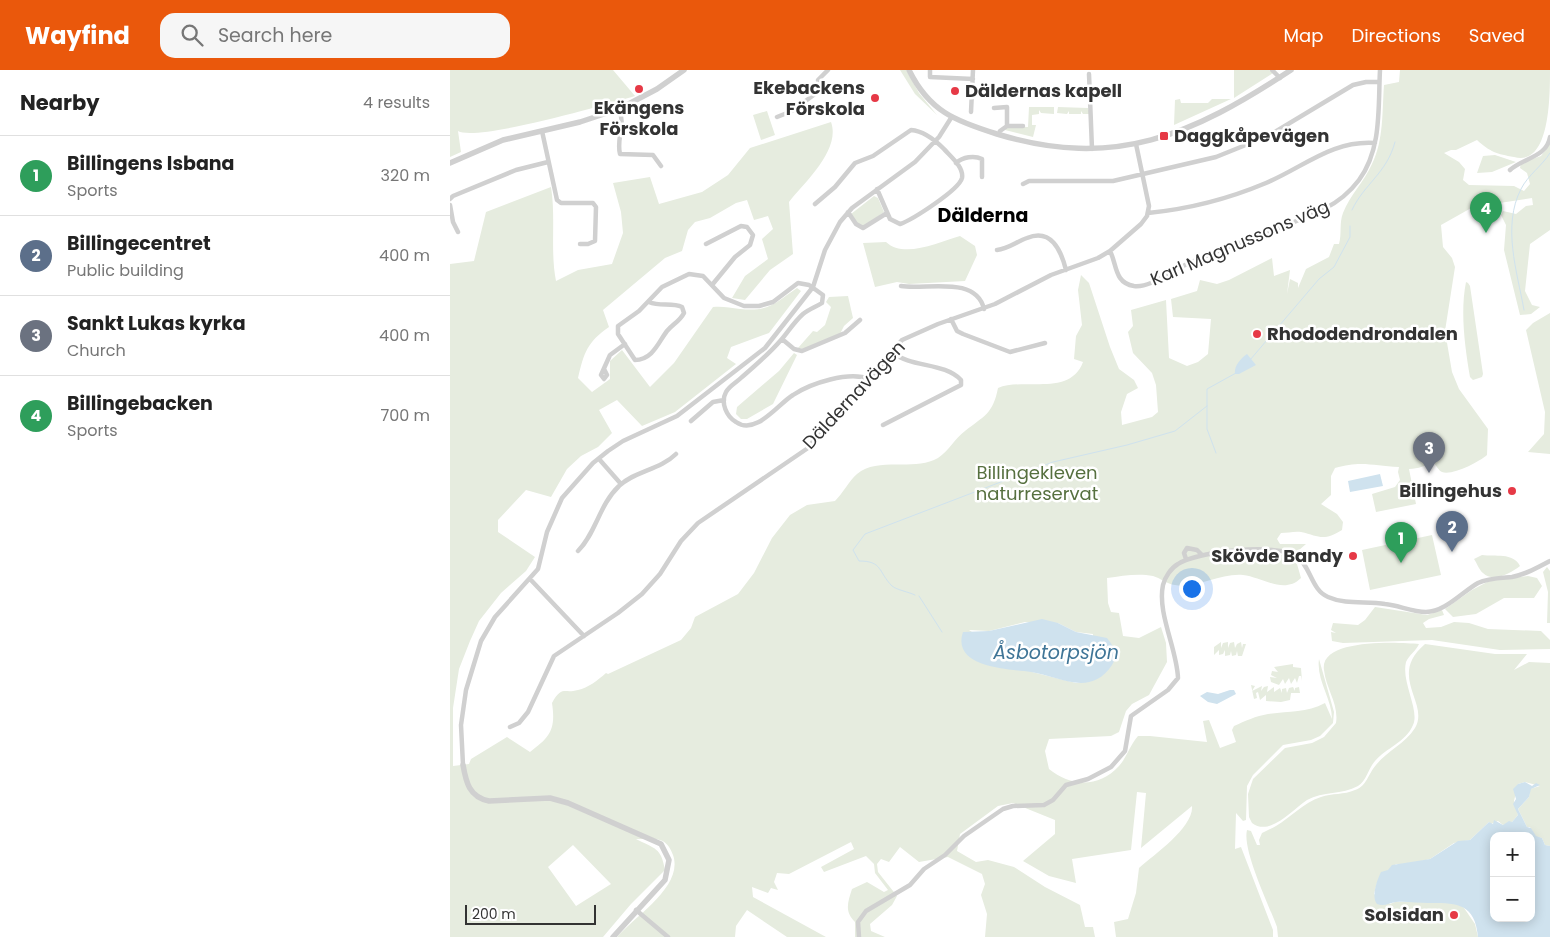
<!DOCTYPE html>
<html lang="en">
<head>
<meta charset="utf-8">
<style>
	:root { --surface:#fff; --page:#f6f6f6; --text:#222; --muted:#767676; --line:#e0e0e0; --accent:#ea580c }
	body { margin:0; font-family:Poppins,sans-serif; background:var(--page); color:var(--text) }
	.controls { position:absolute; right:15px; bottom:15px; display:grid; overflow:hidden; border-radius:10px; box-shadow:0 2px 12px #0003 }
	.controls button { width:45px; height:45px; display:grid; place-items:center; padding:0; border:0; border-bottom:1px solid var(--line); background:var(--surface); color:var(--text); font:25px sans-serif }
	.scale { position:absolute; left:15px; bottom:12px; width:131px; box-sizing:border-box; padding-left:5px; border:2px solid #333; border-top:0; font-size:14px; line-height:18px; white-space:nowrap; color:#333; -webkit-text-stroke:4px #fff; paint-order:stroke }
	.you { position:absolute; left:741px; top:518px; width:18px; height:18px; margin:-12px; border:4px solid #fff; border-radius:50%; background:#1a73e8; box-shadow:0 0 0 8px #1a73e833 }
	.badge { display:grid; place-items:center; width:32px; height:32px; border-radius:50%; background:var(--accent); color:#fff; font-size:16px; font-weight:700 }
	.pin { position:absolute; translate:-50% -41px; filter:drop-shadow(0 1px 2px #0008) }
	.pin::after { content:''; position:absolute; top:26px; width:18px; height:15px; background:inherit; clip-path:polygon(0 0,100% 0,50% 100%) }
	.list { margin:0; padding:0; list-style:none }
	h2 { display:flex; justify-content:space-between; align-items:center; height:65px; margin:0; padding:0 20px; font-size:21px }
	h2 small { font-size:16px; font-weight:400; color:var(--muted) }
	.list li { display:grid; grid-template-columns:32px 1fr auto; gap:15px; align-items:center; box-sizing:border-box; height:80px; padding:0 20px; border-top:1px solid var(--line) }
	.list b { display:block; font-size:19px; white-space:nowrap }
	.list p { margin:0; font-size:16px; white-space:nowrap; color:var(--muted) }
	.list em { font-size:16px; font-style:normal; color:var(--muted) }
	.icon { flex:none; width:28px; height:28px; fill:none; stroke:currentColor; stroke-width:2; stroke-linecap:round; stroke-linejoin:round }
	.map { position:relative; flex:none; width:1100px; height:867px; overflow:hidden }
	header { display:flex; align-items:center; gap:30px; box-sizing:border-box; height:70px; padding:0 25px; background:var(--accent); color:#fff }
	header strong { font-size:24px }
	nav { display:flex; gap:28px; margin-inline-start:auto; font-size:18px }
	.search { width:350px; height:45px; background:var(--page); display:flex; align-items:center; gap:12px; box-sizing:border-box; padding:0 18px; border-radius:15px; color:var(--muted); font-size:19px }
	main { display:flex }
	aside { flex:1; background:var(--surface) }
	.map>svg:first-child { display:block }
	.green { fill:#e6ecdf; fill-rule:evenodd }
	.water { fill:#cfe2ee; fill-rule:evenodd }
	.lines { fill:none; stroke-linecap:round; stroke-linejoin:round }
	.stream { stroke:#cfe2ee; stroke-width:1 }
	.minor { stroke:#d0d0d0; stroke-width:4.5 }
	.tertiary { stroke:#d0d0d0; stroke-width:5.5 }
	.poi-dot { fill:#e63946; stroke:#fff; stroke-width:2 }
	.labels { text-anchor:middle; stroke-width:5; stroke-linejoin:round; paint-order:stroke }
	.poi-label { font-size:18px; font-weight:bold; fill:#333; stroke:#fff; text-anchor:end }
	.street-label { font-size:18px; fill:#333; stroke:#fff }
	.park-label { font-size:18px; fill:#56703f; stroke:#fff }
	.neighbourhood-label { font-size:19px; font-weight:bold; fill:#000; stroke:#fff }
	.water-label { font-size:19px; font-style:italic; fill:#3f7597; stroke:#fff }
</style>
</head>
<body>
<header>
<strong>Wayfind</strong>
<div class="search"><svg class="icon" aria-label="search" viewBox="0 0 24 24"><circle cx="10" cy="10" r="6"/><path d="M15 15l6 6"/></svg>Search here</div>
<nav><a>Map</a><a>Directions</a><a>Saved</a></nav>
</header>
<main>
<aside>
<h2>Nearby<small>4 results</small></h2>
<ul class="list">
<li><span class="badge" style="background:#2e9e5b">1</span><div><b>Billingens Isbana</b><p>Sports</p></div><em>320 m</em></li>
<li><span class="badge" style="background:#5c6f8a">2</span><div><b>Billingecentret</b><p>Public building</p></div><em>400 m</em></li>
<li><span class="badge" style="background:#6b7280">3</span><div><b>Sankt Lukas kyrka</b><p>Church</p></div><em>400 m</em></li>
<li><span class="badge" style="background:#2e9e5b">4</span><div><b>Billingebacken</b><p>Sports</p></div><em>700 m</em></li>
</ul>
</aside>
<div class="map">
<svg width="1100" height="867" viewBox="0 0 1100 867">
	<rect width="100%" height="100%" fill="#fff"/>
	<path class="green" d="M 0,0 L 163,0 L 185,26 C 158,34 27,72 8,61 L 11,82 L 0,87 Z
		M 450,0 L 456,0 L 469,23 L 487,45 L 465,24 Z
		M 784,0 L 819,0 L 823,3 L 784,28 Z
		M 950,0 L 1100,0 C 1100,27 1100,97 1064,87 C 1047,84 1040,82 1027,70 L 1006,80 L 1001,80 L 994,83 L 1009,92 L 1015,99 L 1013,110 L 1019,115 L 1064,116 L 1074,121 L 1080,114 L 1077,103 L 1070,98 L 1071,93 L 1091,86 L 1100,74 L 1100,160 L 1080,174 L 1075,221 L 1082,235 L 1090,237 L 1081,244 L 1070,245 L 1054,180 L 1056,155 L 1051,145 L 1053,141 L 1066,144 L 1076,136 L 1083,135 L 1082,128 L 1023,137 L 991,155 L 993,177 L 1002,188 L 1005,197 L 995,261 L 1002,302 L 1009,319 L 1038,359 L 1037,385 C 1029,392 1002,406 992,402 C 988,400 987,396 984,393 C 975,395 969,399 959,399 L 966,434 L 926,442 L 922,424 L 945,417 L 950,410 L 948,402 L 949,397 C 924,396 911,390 885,398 L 881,406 L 881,425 L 871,434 L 887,444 L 893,452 L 892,460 C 873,472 869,466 851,462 C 845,461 837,463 831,463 L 827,469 L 830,474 L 856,474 L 848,481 L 830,479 L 830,484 L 847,494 L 851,508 C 834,525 812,507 793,505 C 770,503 745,519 725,515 C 717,514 710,508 703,506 C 688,503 672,506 657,508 L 658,533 L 661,542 L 669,543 L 673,566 L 689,568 L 711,557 L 716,573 L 717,592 L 699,625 L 682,634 L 676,641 L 669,662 L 661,666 L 599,669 L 595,681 L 599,699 C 620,716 648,719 669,696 C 677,687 680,675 688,666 L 700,666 L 757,672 L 753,651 L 759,650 L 770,678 L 786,672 L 782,660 L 784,656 C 795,651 806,646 818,644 C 838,641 856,643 875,633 L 882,649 C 882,629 866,610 869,589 L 884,642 L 883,653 L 870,666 L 861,670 L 833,675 L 803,705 L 797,716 L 796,750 L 793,751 L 786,743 L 785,779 L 791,777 L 823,860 L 823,867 L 666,867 L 664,852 L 678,849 L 686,823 L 689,798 C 705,784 744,757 742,736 L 691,778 L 696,723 L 687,722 L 681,780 L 622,789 L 626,813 L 599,806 L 573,791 L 605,764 L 605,750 L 563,733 L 548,736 L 510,764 L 507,781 L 526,792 L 538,790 L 564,797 L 595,817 L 630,835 L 635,857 L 643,857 L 645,867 L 535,867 L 537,844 L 531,825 L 535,814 L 532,804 L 498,787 L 469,792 L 450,777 L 439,792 L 431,789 L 427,794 L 428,802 L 447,826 L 442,835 L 420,854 L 421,861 L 435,867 L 405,867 L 405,852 C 394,841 398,832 402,819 L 417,812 L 434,822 L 438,820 L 425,803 L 424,794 L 416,786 L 374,802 L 371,797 L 404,779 L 401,772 L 339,804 L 327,803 L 324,812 L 328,820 L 321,818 L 318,823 L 302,817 L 303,827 L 376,867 L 337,867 L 297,840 L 286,856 L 285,867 L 167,867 C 185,846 234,816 223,785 C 216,765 204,769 186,769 C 205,779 211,777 215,800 L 181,834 L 153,867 L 0,867 L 0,194 L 24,191 L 36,142 L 101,117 C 106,148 100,181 106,211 L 128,200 L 162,194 L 173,163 L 171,142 L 163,113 L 200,107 L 209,134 L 252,122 L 278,105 L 300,78 L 381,52 C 391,80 355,112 339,132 L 343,184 L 320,200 L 295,230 L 282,228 L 295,206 L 318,189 L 312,169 L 323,159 L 318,146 L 304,150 L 297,130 L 286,133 L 260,148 L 245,152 L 238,160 L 232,181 L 215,188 L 153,240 L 159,257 C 137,272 134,283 128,308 L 142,322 L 160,309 L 160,291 L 172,280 L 200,317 L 224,293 L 263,237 C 273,236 280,238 290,239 C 319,242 325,233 347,218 L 351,221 L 319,263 L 281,277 L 277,288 L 286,294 L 225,342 L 192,356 L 167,330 L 149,340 L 162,363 L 148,377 L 131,386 L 117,399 L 101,427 L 76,420 L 48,450 L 48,462 L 85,487 L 76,501 L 51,523 L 29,551 L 20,571 L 9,599 L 3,638 L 3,696 L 19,694 L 21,689 L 57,667 L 80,682 C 100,667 106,660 102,633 C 112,615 114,624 128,620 C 138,618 148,610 156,603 L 158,604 L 231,570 L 241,558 L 245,547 L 288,524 L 304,503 L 322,468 L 340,445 L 357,435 L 385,431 C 393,423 399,411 407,404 C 428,386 464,402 488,388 C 499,381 505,368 515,361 C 534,346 543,344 548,318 C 574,307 620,327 633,292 L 624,289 L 626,266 L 632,255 L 628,220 L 631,205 L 639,213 L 660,277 L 669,299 L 684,310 L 688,318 L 677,324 L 671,342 L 672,355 L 702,347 L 708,342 L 706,315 L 702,303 L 683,283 L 678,262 L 683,256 L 681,240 L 716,230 L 719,288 L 737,296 L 748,292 L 758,284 L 761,249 L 723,247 L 721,229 L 747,221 L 750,210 L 767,214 L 779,210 L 822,188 L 824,206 L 840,200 L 837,224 L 840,209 L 848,213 L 848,218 L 856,199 L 879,187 L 884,174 L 889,174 C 892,164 889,153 893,143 C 900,125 914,112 922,94 C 934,70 932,41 934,15 L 949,12 ZM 575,552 L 608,553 L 626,562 L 643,564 L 641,611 L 626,613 L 582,602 L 519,560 L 539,561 ZM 123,775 L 161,814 L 126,836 L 98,797 Z
		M 730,29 L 731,33 L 758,33 L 762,29 L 781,29 L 724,55 L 725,30 Z
		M 579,37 L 604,37 L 604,44 L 591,43 L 589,40 L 589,44 L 582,45 L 582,55 L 586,55 L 583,67 L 555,60 L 556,57 L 578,57 Z
		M 608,37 L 638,38 L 640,44 L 633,44 L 631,41 L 631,44 L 619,44 L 619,41 L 617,44 L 607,43 Z
		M 317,41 L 325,65 L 311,70 L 303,45 Z
		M 1045,85 L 1066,92 L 1042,102 L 1027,103 L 1033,86 Z
		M 424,126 L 428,128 L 434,142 L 414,157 L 407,153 L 401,144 Z
		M 510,166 L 525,176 L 527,185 L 515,211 L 459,214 L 447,212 L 425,217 L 413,173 L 436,172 C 454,189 489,172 510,166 Z
		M 1016,212 L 1018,213 L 1020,216 L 1033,304 L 1032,307 L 1023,310 L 1020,307 C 1015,278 1010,242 1016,212 Z
		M 398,226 L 403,248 L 394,256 L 390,264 L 353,279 L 348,278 L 363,261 L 367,262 L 375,255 L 381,237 L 376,232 L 379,227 Z
		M 1100,243 L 1100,384 L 1078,382 L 1094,364 L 1095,342 L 1076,260 L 1083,253 Z
		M 344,283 L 347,285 L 323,334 L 297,349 L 291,349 L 286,344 L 287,337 L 329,301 Z
		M 982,465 L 991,505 L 920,520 L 912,480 Z
		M 1032,485 C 1045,487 1063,482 1070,496 C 1061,503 1043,513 1033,503 C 1029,500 1027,493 1024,489 Z
		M 1097,497 L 1100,501 L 1100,553 L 1097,553 L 1098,522 L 1093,502 Z
		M 1078,506 L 1087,508 L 1092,516 L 1084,528 L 1054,528 L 1026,544 L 1003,547 L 995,539 L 1022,520 L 1039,511 Z
		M 925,537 L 977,545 L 992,540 L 994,545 L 979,549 L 973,553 L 976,558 L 991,557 L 1004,552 L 1019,553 L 1038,559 L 1091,561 L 1100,570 L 1100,579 L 1050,580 L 982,570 L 893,573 L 882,571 L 881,562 L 886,563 L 881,560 L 883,553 L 908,555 L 915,550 Z
		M 771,572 L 771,578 L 773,573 L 778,572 L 778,578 L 780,573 L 784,572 L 785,578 L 787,574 L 791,572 L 792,578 L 793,574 L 796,574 L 792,586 L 788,586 L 787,581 L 786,585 L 782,586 L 781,581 L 780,585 L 775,586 L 775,580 L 773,584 L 769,585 L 769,580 L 764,585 L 764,577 Z
		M 969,574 C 966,581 959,585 956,592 C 951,612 970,640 963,655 C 956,672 936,678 925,691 C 918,699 917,710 908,716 C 892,725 873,721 857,730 C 843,739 820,767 802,753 L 799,747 L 798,724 L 803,709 L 835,678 L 862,673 L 874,667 L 886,653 C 889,634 876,619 874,600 C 869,568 949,572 969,574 Z
		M 975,574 L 1045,584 L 1077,584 L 1064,600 L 1079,592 L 1100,593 L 1100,776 L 1095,775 L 1092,768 L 1086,767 L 1080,757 L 1077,757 L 1068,739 L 1079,727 L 1080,719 L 1090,716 L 1075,712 L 1068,714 L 1064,731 L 1068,745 L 1062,752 L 1053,755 L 1048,751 L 1041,754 L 1039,752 L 1020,770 L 1004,773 L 980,789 L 959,794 L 946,794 L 927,813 L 924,824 L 940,834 L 945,832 L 994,831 L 1012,835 L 1025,854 L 1028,867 L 828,867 L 827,857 C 819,835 792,780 797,760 L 801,761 L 807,775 L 810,775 L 809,770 L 812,763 C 817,760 821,759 826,756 C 841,747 853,733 871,727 C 882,723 894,725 905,720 C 917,716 918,704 926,695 C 937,681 955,674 965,658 C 980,633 937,606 975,574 Z
		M 843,594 L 843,597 L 851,598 L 852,611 L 851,606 L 849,606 L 847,613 L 845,608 L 841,614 L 839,608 L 835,614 L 833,609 L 829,615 L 821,612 L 820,607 L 827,608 L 821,605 L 822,601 L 828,602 L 824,597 Z
		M 801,615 L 805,616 L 802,621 L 812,616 L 811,621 L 814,617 L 818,616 L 817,622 L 824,617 L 824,622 L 830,618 L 832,623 L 832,619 L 836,618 L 837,623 L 839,618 L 843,617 L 845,621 L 845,618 L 849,617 L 850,623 L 841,623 L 840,630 L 831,632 L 816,631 L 816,625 L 810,630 L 808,622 L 806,623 L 807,628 L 804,629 Z"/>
	<path class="water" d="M 797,284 L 806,295 L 789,304 L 785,304 C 784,296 790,289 797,284 Z
		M 930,404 L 933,416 L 900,422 L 898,411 Z
		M 592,549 L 608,553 L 626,562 L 657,568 C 664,577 669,584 662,595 C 640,628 609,606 581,602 C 559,599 501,598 513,562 L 539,561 Z
		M 780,620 L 784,620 L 786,624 L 767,634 L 758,632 L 750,626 L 757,622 L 768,624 Z
		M 1075,712 L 1082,716 L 1086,713 L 1090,715 L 1081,719 L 1079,727 L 1068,739 L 1077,757 L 1081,758 L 1086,766 L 1092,768 L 1095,775 L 1100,776 L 1100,867 L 1028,867 C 1025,832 1005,833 978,833 C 968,833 956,831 946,832 C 939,833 934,837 927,834 C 921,827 927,810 931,802 L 938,800 L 942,795 L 980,789 L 1008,771 L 1020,770 L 1039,752 L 1043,754 L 1044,750 L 1053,755 L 1059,751 L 1062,752 L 1068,745 L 1063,734 L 1066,729 L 1063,719 L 1068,714 ZM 1044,766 L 1081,766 L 1081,848 L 1044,848 Z"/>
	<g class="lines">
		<path class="stream" d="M 902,140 C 914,114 937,103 945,72
			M 1074,240 C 1067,201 1052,156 1071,119 C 1078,105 1092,96 1100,83
			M 800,290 L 869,209 L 884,197 L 900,167 L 900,156
			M 766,383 L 757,359 L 757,319 L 786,303
			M 465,525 C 459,522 447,520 442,516 C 428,502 433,491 409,491 L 403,480 L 415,464 L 603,392 L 677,375 L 725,361 L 757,336
			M 469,526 L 492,562"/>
		<path class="minor" d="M 480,0 L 480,7 L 523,9
			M 822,0 L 830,8
			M 639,4 L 642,79
			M 532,19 L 552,18
			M 544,38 L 557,37 L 557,56
			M 169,39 C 176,54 166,69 170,84 L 203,85 L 211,96
			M 521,42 L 523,0
			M 327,47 L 342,41 L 369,21 L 368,10 L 378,0
			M 92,61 L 107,130 L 111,133 L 143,133 L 146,137 L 145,171 L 138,174 L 130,174
			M 550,61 L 557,56 L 573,56
			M 506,93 C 513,87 524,85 532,89 L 532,107
			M 1060,100 C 1073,88 1097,87 1100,67
			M 573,114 L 579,111 L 663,111 L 766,87 L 818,66 L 903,15 L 916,12 L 929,12
			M 0,129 L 3,126 L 66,100 L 98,92
			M 365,134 L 385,117 L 405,93 L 423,86 L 461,60 C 474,61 485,70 494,79 C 500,86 514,97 512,108 C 509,120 462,150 450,154 L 440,149 L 427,119
			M 0,135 L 3,152 L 8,162
			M 398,142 L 406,154 L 413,158 L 437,143
			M 698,143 C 739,139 778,129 816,113 C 854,97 882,70 925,73
			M 256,174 L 291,156 L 297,157 L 303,165 L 300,175 L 285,187 L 262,215
			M 547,180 C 558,179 566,172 577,168 C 601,158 611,180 616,200
			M 660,181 C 667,194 664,213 684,216 C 700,218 719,202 733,196 C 779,174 828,161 874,139 C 888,132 900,122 909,110 C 932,79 928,37 930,0
			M 451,216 C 476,220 526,205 534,239
			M 199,232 C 210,237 222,232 232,237 L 234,243 C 230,251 223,254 217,261 C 209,271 203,290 185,290 L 168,264 L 168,256 L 189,241 L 212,217 L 239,204 L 253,206 L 274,228 L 294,236 L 309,236 L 323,232 L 348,213 L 359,215 L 373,225 L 372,233 C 366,237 359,239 353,244 C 344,252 338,262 331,270 C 319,284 306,295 292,307 C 287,312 279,316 276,322 C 270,333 277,347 286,352 C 306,366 328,334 343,325 C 361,313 399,301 419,309
			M 501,249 L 507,261 L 513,264 L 560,282 L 595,273
			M 332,269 L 344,279 L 352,281 L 395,263 L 410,250
			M 154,299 L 157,305 L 154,309 L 151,305 L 160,285 L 175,274
			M 241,351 L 263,332 L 274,330
			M 433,355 L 511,315 L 511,310 C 494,292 461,298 442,282
			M 149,389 L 171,414
			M 128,481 C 146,463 149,435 169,416 C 184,401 210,400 226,384
			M 736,489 L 734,483 L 737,478 L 747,480 L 752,485
			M 80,509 L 134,566
			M 60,657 L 69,653 L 78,642 L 104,586 L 168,543 L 192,524 L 210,504 L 231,471 L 248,453 L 358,378 L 386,340 L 411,319 L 452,270 L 488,254 L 545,234 L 601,205 L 648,188 L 660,181 L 691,154 L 697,146 L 699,136 L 686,74
			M 13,695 L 11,655 L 16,620 L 31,571 L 45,547 L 88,499 L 97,462 L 112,428 L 143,393 L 158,381 L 173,371 L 227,346 L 315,278 L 363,217 L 375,180 L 390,152 L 402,138 L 465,92 L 489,67 L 501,48
			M 186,840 L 218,867
			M 409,867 L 408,852 L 416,841 L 460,815 L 474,799 L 495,785 L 514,766 L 553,739 L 563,736 L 594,735 L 603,730 L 616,715 L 638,709 L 661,697 L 675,681 L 681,646 L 718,620 L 728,608 C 727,579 707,543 713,515 C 715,507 721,498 728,494 C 747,481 827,473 846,486 C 861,496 861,520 878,527 C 896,535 916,531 935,534 C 948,535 962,542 976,542 C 995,542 1012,522 1028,513 C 1038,508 1051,508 1062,507 C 1076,504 1087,498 1100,491"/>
		<path class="tertiary" d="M 459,0 C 479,41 505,51 547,64 C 665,100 742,65 841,0
			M 0,93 L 53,70 L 130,52 L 169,39 L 207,19 L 234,0
			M 13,695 C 16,712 19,727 39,731 L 100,728 L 118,733 L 211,774 L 219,790 L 215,810 L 163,867"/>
	</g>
	<g class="poi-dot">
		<circle cx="189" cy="19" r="5"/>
		<circle cx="505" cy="21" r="5"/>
		<circle cx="425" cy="28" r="5"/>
		<rect x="709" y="61" width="10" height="10" rx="2.5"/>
		<circle cx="807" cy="264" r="5"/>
		<circle cx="1062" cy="421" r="5"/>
		<circle cx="903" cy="486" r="5"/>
		<circle cx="1004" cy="845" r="5"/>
	</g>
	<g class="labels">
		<g class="poi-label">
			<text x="415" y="24">Ekebackens<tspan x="415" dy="21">Förskola</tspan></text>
			<text x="515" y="27" text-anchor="start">Däldernas kapell</text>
			<text x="189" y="44" text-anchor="middle">Ekängens<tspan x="189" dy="21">Förskola</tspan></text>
			<text x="724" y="72" text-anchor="start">Daggkåpevägen</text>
			<text x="817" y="270" text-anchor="start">Rhododendrondalen</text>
			<text x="1052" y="427">Billingehus</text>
			<text x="893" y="492">Skövde Bandy</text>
			<text x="994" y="851">Solsidan</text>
		</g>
		<g class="street-label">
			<text transform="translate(790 173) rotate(-23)" y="6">Karl Magnussons väg</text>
			<text transform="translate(404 325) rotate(-47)" y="6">Däldernavägen</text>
		</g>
		<g class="park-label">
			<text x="587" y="409">Billingekleven<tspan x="587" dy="21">naturreservat</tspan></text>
		</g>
		<g class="neighbourhood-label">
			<text x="533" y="152">Dälderna</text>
		</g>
		<g class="water-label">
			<text x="606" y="589">Åsbotorpsjön</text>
		</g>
	</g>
</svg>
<div class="controls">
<button>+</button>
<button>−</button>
</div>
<div class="scale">200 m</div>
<div class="you"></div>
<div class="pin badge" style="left:951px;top:493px;background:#2e9e5b">1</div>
<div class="pin badge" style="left:1002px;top:482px;background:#5c6f8a">2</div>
<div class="pin badge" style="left:979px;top:403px;background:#6b7280">3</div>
<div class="pin badge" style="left:1036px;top:163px;background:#2e9e5b">4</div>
</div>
</main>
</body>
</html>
